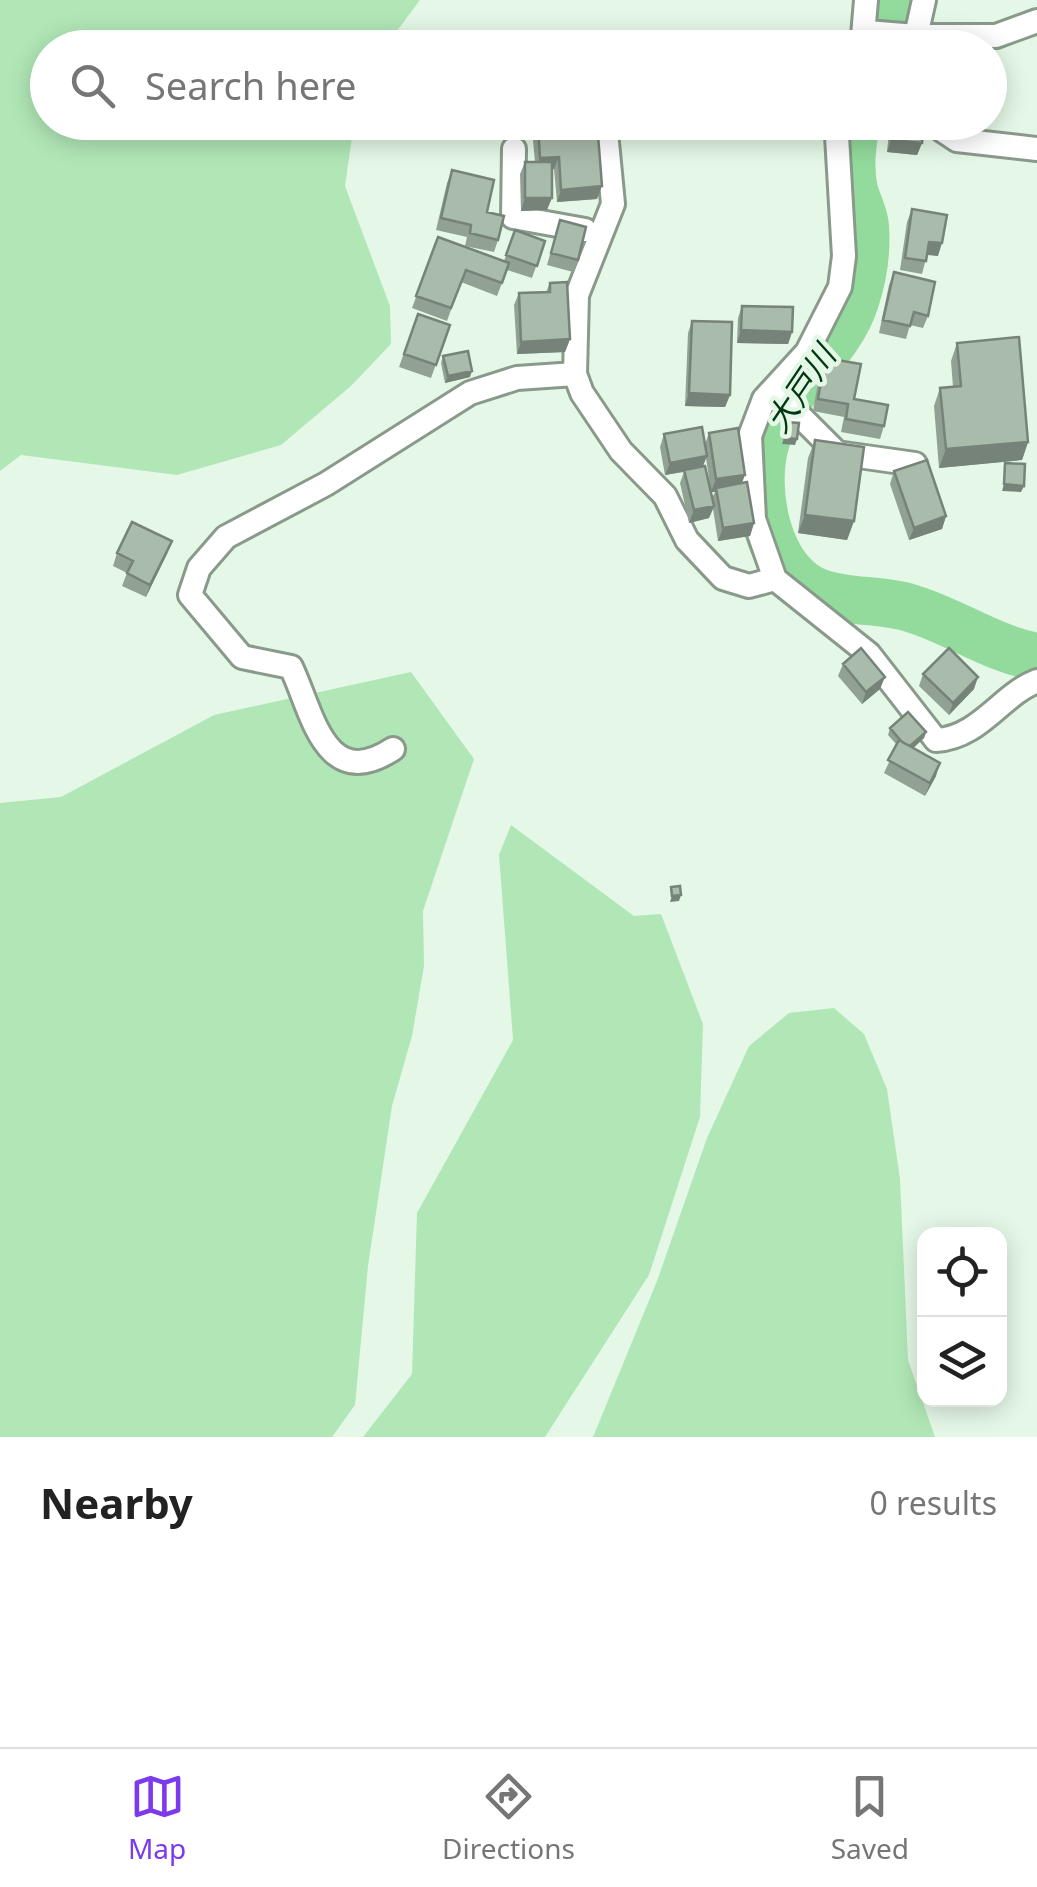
<!DOCTYPE html>
<html lang="en">
<head>
<meta charset="utf-8">
<style>
	:root { --surface:#fff; --page:#f6f6f6; --text:#222; --muted:#767676; --line:#e0e0e0; --accent:#7c3aed }
	body { margin:0; font-family:"Noto Sans","Noto Sans JP",sans-serif; background:var(--page); color:var(--text) }
	.controls { position:absolute; right:30px; bottom:30px; display:grid; overflow:hidden; border-radius:20px; box-shadow:0 5px 25px #0003 }
	.controls button { width:90px; height:90px; display:grid; place-items:center; padding:0; border:0; border-bottom:2px solid var(--line); background:var(--surface); color:var(--text); font:50px sans-serif }
	.list { margin:0; padding:0; list-style:none }
	h2 { display:flex; justify-content:space-between; align-items:center; height:130px; margin:0; padding:0 40px; font-size:42px }
	h2 small { font-size:32px; font-weight:400; color:var(--muted) }
	.icon { flex:none; width:55px; height:55px; fill:none; stroke:currentColor; stroke-width:2; stroke-linecap:round; stroke-linejoin:round }
	.map { position:relative; flex:none; width:1037px; height:1437px; overflow:hidden }
	.search { position:absolute; background:var(--surface); box-shadow:0 5px 25px #0003; left:30px; right:30px; top:30px; height:110px; display:flex; align-items:center; gap:25px; box-sizing:border-box; padding:0 35px; border-radius:55px; color:var(--muted); font-size:38px }
	.sheet { height:310px; background:var(--surface) }
	nav { display:flex; justify-content:space-around; align-items:center; box-sizing:border-box; height:140px; border-top:2px solid var(--line); background:var(--surface); font-size:28px; color:var(--muted) }
	nav a { display:grid; justify-items:center; gap:5px }
	nav .on { color:var(--accent) }
	.map>svg:first-child { display:block }
	.green { fill:#b1e7b7 }
	.lines { fill:none; stroke-linecap:round; stroke-linejoin:round }
	.river { stroke:#93db9d; stroke-width:48 }
	.street-casing { stroke:#899a8b; stroke-width:28 }
	.street { stroke:#fff; stroke-width:22 }
	.wall { fill:#91a193; fill-rule:evenodd }
	.shaded-wall { fill:#768378 }
	.building { fill:#a9bbab; stroke:#768378; stroke-width:2.5 }
	.labels { text-anchor:middle; stroke-width:9; stroke-linejoin:round; paint-order:stroke }
	.water-label { font-size:32px; font-style:italic; fill:#013812; stroke:#e5f8e7 }
</style>
</head>
<body>
<div class="map">
<svg width="1037" height="1437" viewBox="0 0 1037 1437">
	<rect width="100%" height="100%" fill="#e5f8e7"/>
	<path class="green" d="M 0,0 L 420,0 L 385,47 L 48,48 L 48,122 L 354,123 L 345,186 L 390,306 L 391,344 L 351,386 L 281,445 L 177,475 L 21,455 L 0,471 Z
		M 411,672 L 474,759 L 423,911 L 424,966 L 412,1036 L 392,1106 L 368,1266 L 355,1405 L 332,1437 L 0,1437 L 0,803 L 61,797 L 214,715 Z
		M 511,825 L 634,916 L 661,914 L 703,1024 L 700,1117 L 649,1275 L 545,1437 L 363,1437 L 412,1374 L 417,1213 L 513,1040 L 499,855 Z
		M 834,1008 L 864,1034 L 887,1089 L 900,1179 L 908,1360 L 935,1437 L 593,1437 L 657,1281 L 707,1138 L 749,1046 L 789,1013 Z"/>
	<g class="lines">
		<path class="river" d="M 888,48 L 893,21 L 891,0
			M 856,122 C 852,146 849,167 854,190 C 857,202 864,214 865,226 C 867,252 863,277 855,301 C 839,353 780,391 766,441 C 751,489 767,575 820,593 C 848,603 882,599 910,608 C 954,621 992,649 1037,657"/>
		<g class="street-casing">
			<path id="street" d="M 924,0 L 916,36 L 996,36 L 1037,21
				M 867,32 L 916,36 L 919,48
				M 862,48 L 866,0
				M 841,122 L 837,136 L 844,256 L 840,287 L 807,352 L 764,399 L 750,436 L 754,519 L 775,579 L 869,654 L 936,740 C 979,738 1001,695 1037,681
				M 940,122 L 942,130 L 957,140 L 1037,149
				M 607,142 L 613,204 L 577,295 L 575,374 L 582,393 L 621,451 L 665,496 L 687,540 L 723,578 L 749,586 L 775,579
				M 514,149 L 513,217 L 585,230
				M 764,399 L 783,399 L 837,453 L 915,464
				M 393,749 C 324,794 312,710 291,667 L 242,657 L 190,595 L 199,568 L 226,537 L 326,484 L 470,393 L 517,378 L 575,374"/>
		</g>
		<use href="#street" class="street"/>
	</g>
	<path class="wall" d="M 539,122 L 597,122 L 597,199 L 557,202 L 554,169 L 552,170 L 547,210 L 521,211 L 520,174 L 525,162 L 535,162 L 533,140 L 539,127 Z
		M 890,122 L 924,122 L 922,143 L 917,155 L 887,152 Z
		M 452,170 L 487,212 L 498,240 L 494,252 L 465,246 L 467,237 L 436,230 L 447,183 Z
		M 912,209 L 938,256 L 927,255 L 922,274 L 900,270 L 907,222 Z
		M 560,220 L 578,260 L 573,272 L 547,265 Z
		M 515,230 L 545,241 L 532,278 L 507,270 L 497,296 L 461,282 L 447,321 L 412,308 L 438,237 L 504,261 Z
		M 894,272 L 928,316 L 923,328 L 910,325 L 906,339 L 879,333 L 889,285 Z
		M 550,283 L 570,339 L 565,352 L 517,354 L 514,305 L 519,293 L 546,292 Z
		M 742,306 L 792,332 L 788,344 L 737,343 L 738,318 Z
		M 418,314 L 450,325 L 431,378 L 399,367 Z
		M 692,321 L 730,395 L 725,407 L 685,406 L 688,333 Z
		M 957,343 L 1028,442 L 1022,460 L 939,468 L 934,406 L 940,388 L 953,387 L 951,361 Z
		M 443,356 L 470,377 L 445,383 L 441,363 Z
		M 825,358 L 854,399 L 884,426 L 880,439 L 841,432 L 844,417 L 813,411 L 820,370 Z
		M 709,433 L 742,483 L 754,523 L 750,536 L 718,541 L 713,509 L 709,518 L 689,523 L 680,483 L 684,472 L 665,475 L 660,447 L 664,434 L 705,444 ZM 706,458 L 711,492 L 715,492 L 712,498 L 703,466 Z
		M 815,440 L 854,521 L 847,540 L 798,533 L 808,458 Z
		M 894,471 L 946,516 L 942,529 L 909,540 L 890,484 Z
		M 172,541 L 146,597 L 122,586 L 127,573 L 113,566 L 117,553 Z
		M 843,664 L 880,689 L 862,704 L 838,676 Z
		M 923,674 L 974,689 L 949,715 L 919,686 Z
		M 890,728 L 926,732 L 924,738 L 913,748 L 936,776 L 925,796 L 884,773 L 897,745 L 888,735 Z"/>
	<path class="shaded-wall" d="M 542,122 L 589,122 L 539,131 Z
		M 891,140 L 922,143 L 917,155 L 887,152 Z
		M 559,157 L 554,169 L 536,171 L 540,158 Z
		M 602,186 L 597,199 L 557,202 L 561,190 Z
		M 525,198 L 552,198 L 547,210 L 521,211 Z
		M 929,242 L 942,243 L 938,256 L 924,254 Z
		M 741,330 L 792,332 L 788,344 L 737,343 Z
		M 570,339 L 565,352 L 517,354 L 521,342 Z
		M 472,371 L 470,377 L 445,383 L 448,376 Z
		M 689,393 L 730,395 L 725,407 L 685,406 Z
		M 784,438 L 797,439 L 795,445 L 782,444 Z
		M 1028,442 L 1022,460 L 939,468 L 946,449 Z
		M 707,456 L 702,468 L 665,475 L 670,463 Z
		M 745,475 L 740,488 L 716,488 L 715,492 L 711,492 L 716,479 Z
		M 1004,484 L 1024,486 L 1021,492 L 1002,491 Z
		M 714,506 L 709,518 L 689,523 L 694,510 Z
		M 805,515 L 854,521 L 847,540 L 798,533 Z
		M 946,516 L 942,529 L 909,540 L 914,528 Z
		M 754,523 L 750,536 L 718,541 L 723,528 Z
		M 172,541 L 167,554 L 146,597 L 150,585 Z
		M 885,677 L 880,689 L 862,704 L 866,692 Z
		M 978,677 L 974,689 L 949,715 L 953,703 Z
		M 926,732 L 924,738 L 906,755 L 908,748 Z
		M 940,763 L 936,776 L 925,796 L 930,783 Z
		M 681,895 L 679,901 L 670,902 L 672,896 Z"/>
	<path class="building" d="M 597,122 L 602,186 L 561,190 L 559,157 L 540,158 L 538,127 Z
		M 893,122 L 924,122 L 922,143 L 891,140 Z
		M 525,162 L 552,162 L 552,198 L 525,198 Z
		M 452,170 L 494,180 L 487,212 L 504,216 L 498,240 L 470,233 L 471,225 L 441,218 Z
		M 912,209 L 947,215 L 942,243 L 929,242 L 926,261 L 905,258 Z
		M 560,220 L 586,227 L 578,260 L 551,253 Z
		M 515,230 L 545,241 L 537,266 L 506,255 Z
		M 438,237 L 509,263 L 502,283 L 466,270 L 451,308 L 416,296 Z
		M 894,272 L 935,282 L 928,316 L 914,312 L 910,326 L 883,320 Z
		M 567,282 L 570,339 L 521,342 L 519,293 L 550,292 L 550,283 Z
		M 742,306 L 793,307 L 792,332 L 741,330 Z
		M 418,314 L 450,325 L 436,365 L 404,354 Z
		M 692,321 L 732,322 L 730,395 L 689,393 Z
		M 1019,337 L 1028,442 L 946,449 L 940,388 L 961,386 L 957,343 Z
		M 468,351 L 472,371 L 448,376 L 443,356 Z
		M 825,358 L 861,364 L 854,399 L 888,405 L 884,426 L 846,419 L 848,404 L 818,399 Z
		M 786,422 L 799,423 L 797,439 L 784,438 Z
		M 702,427 L 707,456 L 670,463 L 664,434 Z
		M 738,428 L 745,475 L 716,479 L 709,433 Z
		M 815,440 L 864,447 L 854,521 L 805,515 Z
		M 927,460 L 946,516 L 914,528 L 894,471 Z
		M 1005,463 L 1025,464 L 1024,486 L 1004,484 Z
		M 705,466 L 714,506 L 694,510 L 684,470 Z
		M 747,482 L 754,523 L 723,528 L 716,488 Z
		M 132,522 L 172,541 L 150,585 L 127,573 L 133,561 L 117,553 Z
		M 861,648 L 885,677 L 866,692 L 843,664 Z
		M 949,648 L 978,677 L 953,703 L 923,674 Z
		M 908,712 L 926,732 L 910,746 L 902,742 L 890,728 Z
		M 899,740 L 940,763 L 930,783 L 888,760 Z
		M 680,886 L 681,895 L 672,896 L 671,887 Z"/>
	<g class="labels">
		<g class="water-label">
			<text transform="translate(801 389) rotate(-56)" y="11">大戸川</text>
		</g>
	</g>
</svg>
<div class="controls">
<button><svg class="icon" aria-label="locate" viewBox="0 0 24 24"><circle cx="12" cy="12" r="6"/><path d="M12 2v4M12 18v4M2 12h4M18 12h4"/></svg></button>
<button><svg class="icon" aria-label="layers" viewBox="0 0 24 24"><path d="M12 4l9 5-9 5-9-5zM3 14l9 5 9-5"/></svg></button>
</div>
<div class="search"><svg class="icon" aria-label="search" viewBox="0 0 24 24"><circle cx="10" cy="10" r="6"/><path d="M15 15l6 6"/></svg>Search here</div>
</div>
<section class="sheet">
<h2>Nearby<small>0 results</small></h2>
<ul class="list">
</ul>
</section>
<nav>
<a class="on"><svg class="icon" aria-label="map" viewBox="0 0 24 24"><path d="M3 6l6-2 6 2 6-2v14l-6 2-6-2-6 2zM9 4v14M15 6v14"/></svg>Map</a>
<a><svg class="icon" aria-label="directions" viewBox="0 0 24 24"><path d="M12 3l9 9-9 9-9-9zM9 14v-3h6M13 9l2 2-2 2"/></svg>Directions</a>
<a><svg class="icon" aria-label="saved" viewBox="0 0 24 24"><path d="M7 4h10v16l-5-4-5 4z"/></svg>Saved</a>
</nav>
</body>
</html>
